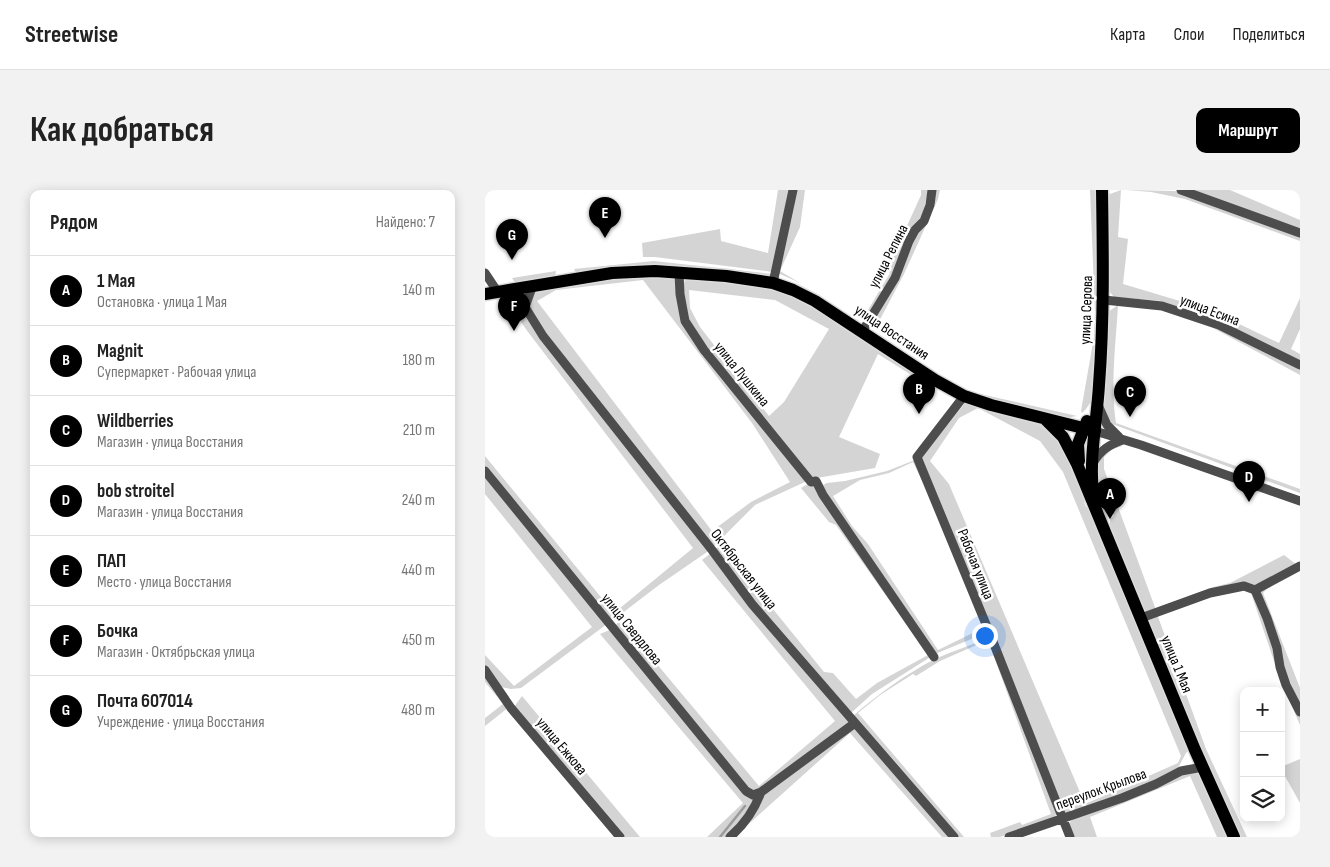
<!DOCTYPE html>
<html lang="ru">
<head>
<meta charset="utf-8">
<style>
	:root { --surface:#fff; --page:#f2f2f2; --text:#222; --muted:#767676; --line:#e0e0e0; --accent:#000 }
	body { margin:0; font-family:"Sofia Sans Condensed",sans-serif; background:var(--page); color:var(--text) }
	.controls { position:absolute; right:15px; bottom:15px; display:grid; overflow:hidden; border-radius:10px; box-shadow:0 2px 12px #0003 }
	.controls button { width:45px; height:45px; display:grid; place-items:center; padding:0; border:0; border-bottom:1px solid var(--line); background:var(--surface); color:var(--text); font:25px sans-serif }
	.you { position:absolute; left:499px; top:445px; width:18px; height:18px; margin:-12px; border:4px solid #fff; border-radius:50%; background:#1a73e8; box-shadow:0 0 0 8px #1a73e833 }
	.badge { display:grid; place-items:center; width:32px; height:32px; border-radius:50%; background:var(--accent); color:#fff; font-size:16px; font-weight:700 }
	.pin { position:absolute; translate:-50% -41px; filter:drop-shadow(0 1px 2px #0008) }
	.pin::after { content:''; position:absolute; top:26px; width:18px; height:15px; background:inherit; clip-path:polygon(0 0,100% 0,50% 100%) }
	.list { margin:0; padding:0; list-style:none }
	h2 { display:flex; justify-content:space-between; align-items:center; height:65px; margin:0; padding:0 20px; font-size:21px }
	h2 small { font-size:16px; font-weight:400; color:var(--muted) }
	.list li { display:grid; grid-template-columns:32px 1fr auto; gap:15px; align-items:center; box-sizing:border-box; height:70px; padding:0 20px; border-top:1px solid var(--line) }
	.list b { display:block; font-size:19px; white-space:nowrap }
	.list p { margin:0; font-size:16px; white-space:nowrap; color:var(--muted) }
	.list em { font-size:16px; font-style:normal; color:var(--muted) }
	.icon { flex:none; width:28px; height:28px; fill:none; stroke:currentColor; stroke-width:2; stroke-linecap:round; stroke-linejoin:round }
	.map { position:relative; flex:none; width:815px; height:647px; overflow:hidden; border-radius:10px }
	header { display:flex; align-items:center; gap:30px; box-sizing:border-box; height:70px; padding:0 25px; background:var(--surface); border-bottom:1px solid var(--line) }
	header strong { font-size:24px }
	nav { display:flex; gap:28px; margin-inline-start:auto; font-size:18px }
	.intro { display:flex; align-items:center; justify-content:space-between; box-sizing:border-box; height:120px; padding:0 30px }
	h1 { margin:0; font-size:35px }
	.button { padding:12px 22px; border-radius:10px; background:var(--accent); color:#fff; font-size:18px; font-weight:700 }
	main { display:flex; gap:30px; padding:0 30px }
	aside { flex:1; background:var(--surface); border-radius:10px; box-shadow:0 2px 12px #0003 }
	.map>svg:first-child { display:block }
	.green { fill:#d4d4d4; fill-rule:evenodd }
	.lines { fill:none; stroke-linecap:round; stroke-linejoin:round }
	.stream { stroke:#9b9b9b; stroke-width:2.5 }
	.major-casing { stroke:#dbdbdb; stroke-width:15 }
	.minor { stroke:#4d4d4d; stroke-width:9 }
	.major { stroke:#000; stroke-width:12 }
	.labels { text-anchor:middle; stroke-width:5; stroke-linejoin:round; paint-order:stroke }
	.street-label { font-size:15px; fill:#000; stroke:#fff }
</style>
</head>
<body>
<header>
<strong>Streetwise</strong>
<nav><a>Карта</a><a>Слои</a><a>Поделиться</a></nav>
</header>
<div class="intro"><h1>Как добраться</h1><a class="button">Маршрут</a></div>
<main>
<aside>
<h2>Рядом<small>Найдено: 7</small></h2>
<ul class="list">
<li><span class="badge">A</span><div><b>1 Мая</b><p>Остановка · улица 1 Мая</p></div><em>140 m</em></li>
<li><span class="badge">B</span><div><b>Magnit</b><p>Супермаркет · Рабочая улица</p></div><em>180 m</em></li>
<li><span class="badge">C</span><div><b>Wildberries</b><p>Магазин · улица Восстания</p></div><em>210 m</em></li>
<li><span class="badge">D</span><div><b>bob stroitel</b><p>Магазин · улица Восстания</p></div><em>240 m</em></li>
<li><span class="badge">E</span><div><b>ПАП</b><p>Место · улица Восстания</p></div><em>440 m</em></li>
<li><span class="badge">F</span><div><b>Бочка</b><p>Магазин · Октябрьская улица</p></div><em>450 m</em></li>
<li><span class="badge">G</span><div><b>Почта 607014</b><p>Учреждение · улица Восстания</p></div><em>480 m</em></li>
</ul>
</aside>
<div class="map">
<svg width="815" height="647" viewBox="0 0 815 647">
	<rect width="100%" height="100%" fill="#fff"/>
	<path class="green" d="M 293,0 L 305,0 L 288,82 L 170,67 L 158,67 L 157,53 L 235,39 L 236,51 L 283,63 Z
		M 311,0 L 320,0 L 315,37 L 295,81 L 315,93 L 293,83 Z
		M 436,0 L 443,0 C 437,43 403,94 380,132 L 377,130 L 405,83 L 402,80 L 436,5 Z
		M 449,0 L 455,0 L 453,9 L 419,84 L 390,139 L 385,134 Z
		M 605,0 L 613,0 L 615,109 L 607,210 L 601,219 L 597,223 L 596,221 L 609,147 L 610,122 Z
		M 636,0 L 633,47 L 643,49 L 638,94 L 725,120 L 794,153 L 815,108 L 815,139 L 806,159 L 815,164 L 815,171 L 736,133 L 676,111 L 629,107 L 624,101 L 622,5 Z
		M 641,0 L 690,1 L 815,47 L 815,51 L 700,9 L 666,2 Z
		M 707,0 L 745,0 L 815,30 L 815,40 Z
		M 169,71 L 287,84 L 283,88 L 92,84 L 89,79 Z
		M 71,81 L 70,88 L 31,94 L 27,88 Z
		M 187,86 L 191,91 L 197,132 L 322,291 L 270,315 L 228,357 L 61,144 L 44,118 L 50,102 L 54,98 L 127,87 ZM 158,90 L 267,233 L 305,292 L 266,312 L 227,341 L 52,111 L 71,100 Z
		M 202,88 L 281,96 L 310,105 L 430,183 L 428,186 L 393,164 L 354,247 L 395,264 L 390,278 L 326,289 L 226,165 L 202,129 L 198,94 ZM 204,100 L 290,110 L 344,139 L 299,212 L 284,226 L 215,137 L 205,118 Z
		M 17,105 L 21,105 L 38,121 L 225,360 L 174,395 L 127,431 L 0,278 L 0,266 L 129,423 L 208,358 L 43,142 Z
		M 633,115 C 631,153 625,195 631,233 L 815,299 L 815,303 L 627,234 L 622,227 L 618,213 L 623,122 Z
		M 670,118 L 733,137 L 815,178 L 815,185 L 728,138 Z
		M 435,174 L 478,199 L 491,203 L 592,226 L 580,228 L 505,210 L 477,200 Z
		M 484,212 L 557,232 L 575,247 L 601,311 L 599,312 L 601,317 L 603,317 L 706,558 L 701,563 L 693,578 L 670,591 L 636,605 L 578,624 L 436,268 L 480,213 ZM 493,218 L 555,251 L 578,282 L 696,566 L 693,573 L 600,614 L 464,294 L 445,271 L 474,228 Z
		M 632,254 L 637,256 L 628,259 L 619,267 L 619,279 L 671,420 L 659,424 L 625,342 L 625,329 L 629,326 L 626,318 L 621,320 L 613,312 L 611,307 L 611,278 L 616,265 Z
		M 430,270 L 442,301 L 428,272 L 404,283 L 375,290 L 348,306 L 367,336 L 383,354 L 453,460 L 498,438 L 501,443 L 450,464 L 343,307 L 338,295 L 342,293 L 360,291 L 402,281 Z
		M 0,286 L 122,434 L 36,498 L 26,499 L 16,497 L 0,476 L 0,465 L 29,496 L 107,437 L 0,304 Z
		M 326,292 L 332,296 L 447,466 L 387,504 L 365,524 L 268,413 L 229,360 L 236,355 L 339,482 L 348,483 L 371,509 L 392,493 L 443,465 L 351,335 L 344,332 L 316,298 Z
		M 226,363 L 367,532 L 268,602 L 263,599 L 130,436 L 135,430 L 274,596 L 350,531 L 217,370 Z
		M 799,365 L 812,375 L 770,397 L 674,417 L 728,397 L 745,393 Z
		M 815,381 L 782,399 L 778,403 L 815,498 L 815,517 L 803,494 L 775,407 L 776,401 Z
		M 759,398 L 768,402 L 815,526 L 815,535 L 795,489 L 766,403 Z
		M 672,424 L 721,559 L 762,647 L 753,647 L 661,429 Z
		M 127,439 L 260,602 L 273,605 L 269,616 L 242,647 L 222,647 L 258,613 L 115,444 Z
		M 504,448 L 573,623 L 569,627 L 515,647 L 506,647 L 505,643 L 535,632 L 537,635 L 566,624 L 503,450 L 455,471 L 431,486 L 428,484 L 395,505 L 373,523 L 479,647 L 473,647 L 368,526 C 393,504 421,484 450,469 C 468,461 486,455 504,448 Z
		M 0,484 L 24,517 L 0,536 L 0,528 L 18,514 L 0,492 Z
		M 37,506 L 155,647 L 138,647 L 29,517 Z
		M 369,536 L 465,647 L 457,647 L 365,543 L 256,641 L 278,603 Z
		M 815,569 L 815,613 L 796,579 L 796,577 Z
		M 715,582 L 745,647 L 732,647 L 705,586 L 605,627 L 612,647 L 588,647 C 585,639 581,634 589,628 L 697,584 Z"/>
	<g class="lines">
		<path class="stream" d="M 235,647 L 260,616"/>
		<g class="major-casing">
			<path id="major" d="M 0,104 L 127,83 L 170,81 L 241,86 L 288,93 L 308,100 L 330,111 L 450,190 L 479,206 L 506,215 L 610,241
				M 561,230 L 578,247 L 592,274 L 710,560 L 749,647
				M 594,271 L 593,254 L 602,231
				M 608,302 C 604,267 612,230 614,195 C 619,130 618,65 617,0"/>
		</g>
		<path class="minor" d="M 696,0 L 815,43
			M 0,83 L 12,101
			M 194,83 L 195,104 L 200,131 L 219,160 L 326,292 L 331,291 L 338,305 L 449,467
			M 288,93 L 308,0
			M 48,95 L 40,117 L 58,146 L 227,360 L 267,414 L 469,647
			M 23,99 L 40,117
			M 619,110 L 677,116 L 734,135 L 815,175
			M 377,142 L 410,88 L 424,51 L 430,40 L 439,31 L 445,15 L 447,0
			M 479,206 L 432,267 L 505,444 L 585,647
			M 614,217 L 622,235 L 634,247
			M 610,241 L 656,255 L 815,311
			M 608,273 C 616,260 623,255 638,250
			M 0,281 L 261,601 L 268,605 L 276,602
			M 770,400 L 815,376
			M 656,428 L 725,403 L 759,396 L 770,400 L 782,428 L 792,458 L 795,477 L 801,495 L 815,522
			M 0,480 L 26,518 L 135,647
			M 245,647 C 260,634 269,621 276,602 L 370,533
			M 524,647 L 637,608 L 671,594 L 696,581 L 718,577"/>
		<use href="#major" class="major"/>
	</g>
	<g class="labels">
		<g class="street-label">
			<text transform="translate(403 66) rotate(-63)" y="5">улица Репина</text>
			<text transform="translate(601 120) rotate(-88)" y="5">улица Серова</text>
			<text transform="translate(725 120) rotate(21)" y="5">улица Есина</text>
			<text transform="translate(407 142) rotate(34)" y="5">улица Восстания</text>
			<text transform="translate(257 184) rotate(51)" y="5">улица Лушкина</text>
			<text transform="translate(491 374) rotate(68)" y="5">Рабочая улица</text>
			<text transform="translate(259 379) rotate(52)" y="5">Октябрьская улица</text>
			<text transform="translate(147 439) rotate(51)" y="5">улица Свердлова</text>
			<text transform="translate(692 474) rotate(68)" y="5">улица 1 Мая</text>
			<text transform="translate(77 556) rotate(50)" y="5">улица Ежкова</text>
			<text transform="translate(616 599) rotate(-20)" y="5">переулок Крылова</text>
		</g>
	</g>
</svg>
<div class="controls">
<button>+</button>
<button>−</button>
<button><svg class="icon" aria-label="layers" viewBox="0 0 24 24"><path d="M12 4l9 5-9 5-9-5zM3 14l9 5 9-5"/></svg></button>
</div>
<div class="you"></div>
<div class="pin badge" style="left:625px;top:329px">A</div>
<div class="pin badge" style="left:434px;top:224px">B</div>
<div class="pin badge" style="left:645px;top:227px">C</div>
<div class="pin badge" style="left:764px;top:312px">D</div>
<div class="pin badge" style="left:120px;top:48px">E</div>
<div class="pin badge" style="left:29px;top:141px">F</div>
<div class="pin badge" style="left:27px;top:70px">G</div>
</div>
</main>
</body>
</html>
